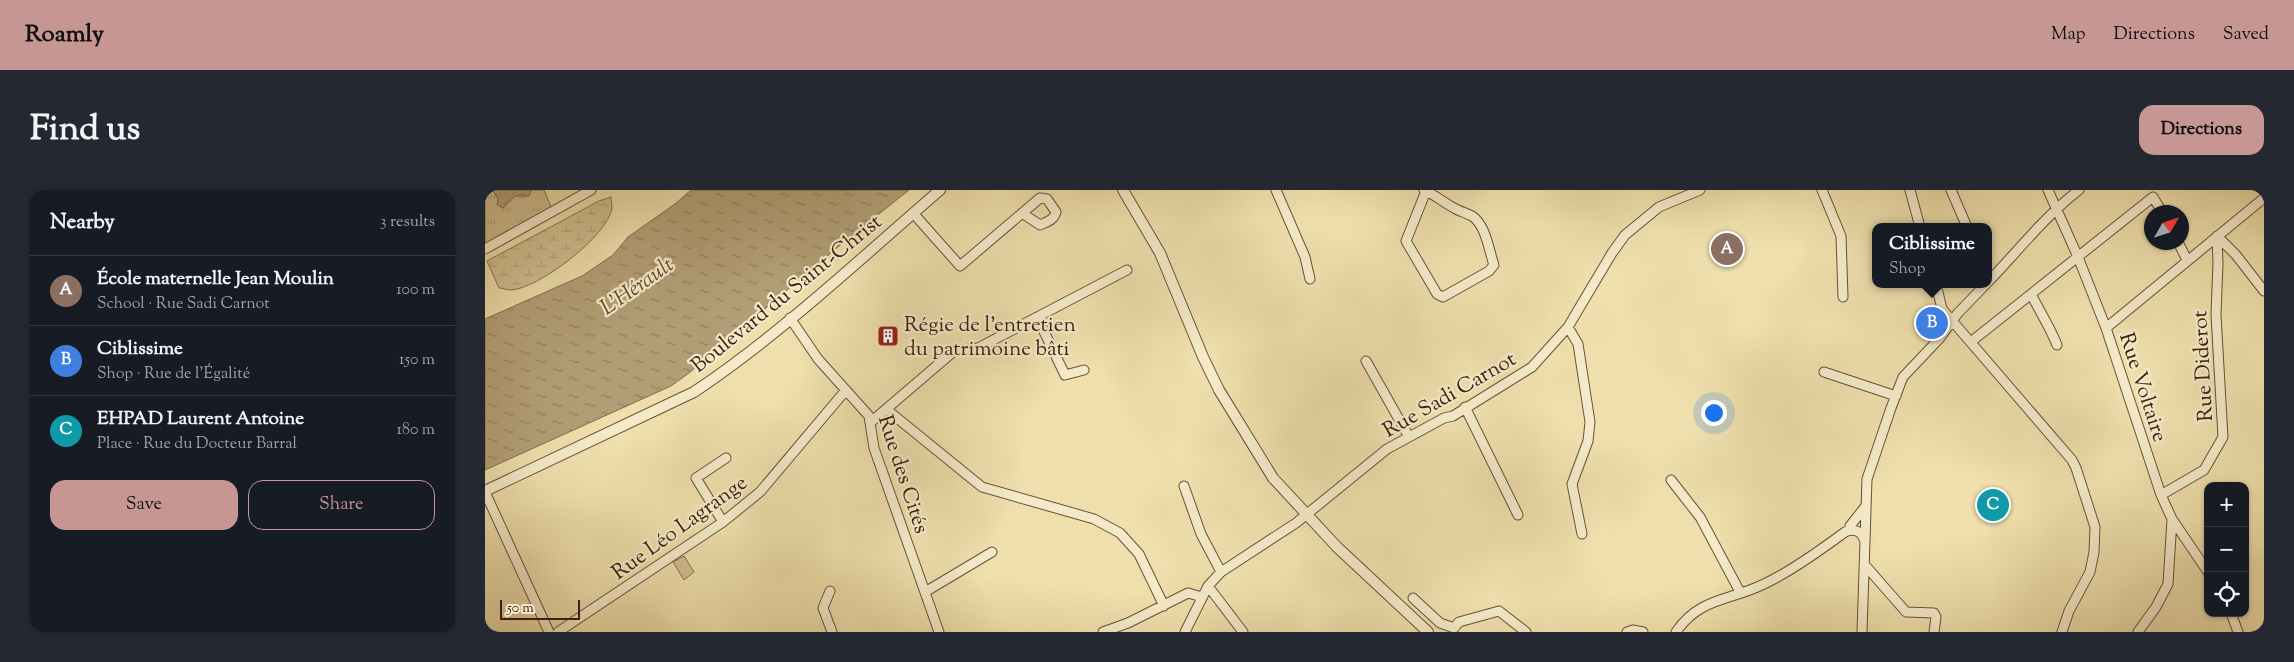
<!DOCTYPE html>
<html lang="en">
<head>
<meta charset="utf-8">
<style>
	:root { --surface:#171b24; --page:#242831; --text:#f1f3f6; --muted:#9ea1a6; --line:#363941; --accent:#c59692 }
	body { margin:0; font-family:"Sorts Mill Goudy",serif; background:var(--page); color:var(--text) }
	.controls { position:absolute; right:15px; bottom:15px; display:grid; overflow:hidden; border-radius:10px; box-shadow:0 1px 4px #0004 }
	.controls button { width:45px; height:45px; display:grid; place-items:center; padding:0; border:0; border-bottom:1px solid var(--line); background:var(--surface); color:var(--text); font:25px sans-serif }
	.compass { position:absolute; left:1659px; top:15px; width:45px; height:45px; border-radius:50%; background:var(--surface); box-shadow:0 1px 4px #0004; rotate:51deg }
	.scale { position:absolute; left:15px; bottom:12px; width:80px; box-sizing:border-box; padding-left:5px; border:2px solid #3d200e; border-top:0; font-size:14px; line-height:18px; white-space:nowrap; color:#3d200e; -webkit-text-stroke:4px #f4eac9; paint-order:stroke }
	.you { position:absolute; left:1228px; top:222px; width:18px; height:18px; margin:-12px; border:4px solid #fff; border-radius:50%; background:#1a73e8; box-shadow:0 0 0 8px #1a73e833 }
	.badge { display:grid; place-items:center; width:32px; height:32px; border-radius:50%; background:var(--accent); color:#fff; font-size:16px; font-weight:700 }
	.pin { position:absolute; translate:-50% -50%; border:2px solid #fff; box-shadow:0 1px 5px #0006 }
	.popup { position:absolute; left:1387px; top:33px; width:120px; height:65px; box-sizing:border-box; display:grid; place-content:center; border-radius:10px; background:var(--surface); filter:drop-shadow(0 1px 4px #0005); font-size:16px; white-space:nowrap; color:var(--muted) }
	.popup b { font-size:19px; color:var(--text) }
	.popup::after { content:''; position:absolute; left:50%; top:100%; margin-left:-10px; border:10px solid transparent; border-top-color:var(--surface) }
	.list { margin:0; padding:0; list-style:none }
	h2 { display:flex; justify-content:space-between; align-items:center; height:65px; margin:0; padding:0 20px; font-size:21px }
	h2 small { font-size:16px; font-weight:400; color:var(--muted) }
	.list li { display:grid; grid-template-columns:32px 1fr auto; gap:15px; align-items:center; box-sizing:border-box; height:70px; padding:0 20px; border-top:1px solid var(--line) }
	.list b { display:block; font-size:19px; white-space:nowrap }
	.list p { margin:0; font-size:16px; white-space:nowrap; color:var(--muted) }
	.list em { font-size:16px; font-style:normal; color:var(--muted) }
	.actions { display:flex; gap:10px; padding:15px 20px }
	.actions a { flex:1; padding:11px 0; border:1px solid var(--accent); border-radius:15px; text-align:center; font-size:18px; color:var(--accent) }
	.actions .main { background:var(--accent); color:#111 }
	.icon { flex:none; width:28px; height:28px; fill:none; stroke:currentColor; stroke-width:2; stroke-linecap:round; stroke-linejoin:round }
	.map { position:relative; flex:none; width:1779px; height:442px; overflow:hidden; border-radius:15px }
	header { display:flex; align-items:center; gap:30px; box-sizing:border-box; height:70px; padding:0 25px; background:var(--accent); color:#111 }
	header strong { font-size:24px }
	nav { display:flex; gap:28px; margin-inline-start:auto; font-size:18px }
	.intro { display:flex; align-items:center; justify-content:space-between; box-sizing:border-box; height:120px; padding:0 30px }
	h1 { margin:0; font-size:35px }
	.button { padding:12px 22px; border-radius:15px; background:var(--accent); color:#111; font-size:18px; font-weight:700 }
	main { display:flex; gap:30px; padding:0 30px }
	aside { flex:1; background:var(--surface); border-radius:15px; box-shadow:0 1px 4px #0004 }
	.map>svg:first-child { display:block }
	.grass { fill:#d0bf91; stroke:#867050 }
	.wetland { fill:url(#wetland-marsh); stroke:#867050 }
	.park { fill:url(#park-tufts); stroke:#867050 }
	.water { fill:url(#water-ripples); stroke:#836c4c }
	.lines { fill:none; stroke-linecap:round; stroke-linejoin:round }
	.minor-casing { stroke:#695036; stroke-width:11 }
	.tertiary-casing { stroke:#695036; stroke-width:12 }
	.minor { stroke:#f4eac9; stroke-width:9 }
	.tertiary { stroke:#f4eac9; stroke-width:10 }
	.labels { text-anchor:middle; stroke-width:4.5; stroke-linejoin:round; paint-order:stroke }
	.street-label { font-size:21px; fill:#3d200e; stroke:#f4eac9 }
	.poi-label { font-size:21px; fill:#3d200e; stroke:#f4eac9; text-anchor:start }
	.water-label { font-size:22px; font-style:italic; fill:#664c32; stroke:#f4eac9 }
</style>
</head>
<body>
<header>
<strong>Roamly</strong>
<nav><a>Map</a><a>Directions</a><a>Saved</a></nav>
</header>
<div class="intro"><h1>Find us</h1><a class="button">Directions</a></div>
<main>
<aside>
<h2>Nearby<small>3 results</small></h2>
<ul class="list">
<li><span class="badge" style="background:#8d6e63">A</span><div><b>École maternelle Jean Moulin</b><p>School · Rue Sadi Carnot</p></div><em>100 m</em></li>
<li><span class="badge" style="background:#3f7fe0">B</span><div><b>Ciblissime</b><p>Shop · Rue de l'Égalité</p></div><em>150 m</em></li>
<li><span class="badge" style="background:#0f9aa8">C</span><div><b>EHPAD Laurent Antoine</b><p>Place · Rue du Docteur Barral</p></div><em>180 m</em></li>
</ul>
<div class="actions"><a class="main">Save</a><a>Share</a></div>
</aside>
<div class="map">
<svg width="1779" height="442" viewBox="0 0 1779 442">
	<defs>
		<pattern id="wetland-marsh" width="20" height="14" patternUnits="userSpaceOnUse" patternTransform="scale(1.25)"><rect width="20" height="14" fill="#d0bf91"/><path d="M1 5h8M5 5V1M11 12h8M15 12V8" fill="none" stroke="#b4a47c"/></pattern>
		<pattern id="park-tufts" width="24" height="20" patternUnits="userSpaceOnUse" patternTransform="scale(1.25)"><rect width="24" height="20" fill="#d0bf91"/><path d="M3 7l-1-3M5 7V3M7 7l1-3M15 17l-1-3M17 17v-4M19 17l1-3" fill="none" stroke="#b4a47c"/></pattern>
		<pattern id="water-ripples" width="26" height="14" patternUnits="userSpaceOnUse" patternTransform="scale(1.25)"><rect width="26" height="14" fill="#b29e76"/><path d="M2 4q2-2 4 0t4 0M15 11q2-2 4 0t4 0" fill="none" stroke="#92805f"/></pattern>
	</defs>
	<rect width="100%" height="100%" fill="#eedfac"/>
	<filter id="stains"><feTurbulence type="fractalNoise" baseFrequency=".004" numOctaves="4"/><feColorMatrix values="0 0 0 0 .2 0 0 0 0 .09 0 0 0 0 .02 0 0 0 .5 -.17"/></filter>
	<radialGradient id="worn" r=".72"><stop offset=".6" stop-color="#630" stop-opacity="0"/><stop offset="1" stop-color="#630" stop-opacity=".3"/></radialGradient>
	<path class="grass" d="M 199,366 L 209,382 L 199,390 L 188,372 Z"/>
	<path class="wetland" d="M 126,7 C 126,10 127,15 127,18 C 123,46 52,100 25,100 C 21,100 17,98 14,98 L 2,71 L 114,11 Z"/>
	<path class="park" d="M 0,0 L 59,0 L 67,19 L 0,55 Z"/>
	<path class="water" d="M 8,0 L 46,0 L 44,6 L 30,6 L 18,18 L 12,15 L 13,9 Z
		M 206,0 L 424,0 L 360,51 L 204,183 L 186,196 L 0,280 L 0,129 L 97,86 L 128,65 L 143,47 L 190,14 Z"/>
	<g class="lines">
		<g class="minor-casing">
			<path id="minor" d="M 791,0 L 820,67 L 825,89
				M 939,0 C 950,5 958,12 969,18 C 974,21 981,23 987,26 C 1001,35 1004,61 1009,75 L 1004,81 L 958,107 L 952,104 L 921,51 L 941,1
				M 1337,0 L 1356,46 L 1358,107
				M 1425,0 L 1435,37
				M 1466,0 L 1482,37
				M 1563,0 L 1593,67 L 1621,138 L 1676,305 L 1687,329 L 1723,382
				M 428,23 L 475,76 L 555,8 L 562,9 L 571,22 C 569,30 562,32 555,35 L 537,23
				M 1732,46 L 1751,65 L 1779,101
				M 1693,52 L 1702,70
				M 0,59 L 106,0
				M 1503,92 C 1533,61 1560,26 1594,0
				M 1451,94 L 1457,119 L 1587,270 L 1591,278 L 1610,337 L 1609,362 L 1605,382 L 1584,421 L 1577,442
				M 1546,104 C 1555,122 1565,137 1572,155
				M 552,127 L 580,185 L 599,180
				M 305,128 L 333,169 L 384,226 L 389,258 L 454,442
				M 1083,137 L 1093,154 L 1105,232 L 1103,251 L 1087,294 L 1097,344
				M 1621,138 L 1779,8
				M 1487,151 L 1668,7 L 1677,22
				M 881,171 L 924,247
				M 1339,182 L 1411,206
				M 980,217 L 1033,325
				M 401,219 L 497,297 L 609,329 L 635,343 L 654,364 L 679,416
				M 386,232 L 469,161 L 493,158 L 642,80
				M 1186,290 L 1215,327 L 1255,402
				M 699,296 L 716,344 L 736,382
				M 0,302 L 64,442
				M 1676,305 L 1719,280 L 1738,247 L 1731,125 L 1733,73 L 1732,46
				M 238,332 L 211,288 L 241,268
				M 1365,340 L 1365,336 L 1380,317
				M 1379,374 L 1421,422 L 1449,423 L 1451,427 L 1449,442
				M 723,396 L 758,442
				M 345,401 L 338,418 L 347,442
				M 440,402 L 507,362
				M 928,408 L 955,433 L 969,438 L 974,432 L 1014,421 L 1041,442
				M 1746,423 L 1753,442
				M 73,442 L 238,332 L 275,302 L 361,200
				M 618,442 L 643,433 L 703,403 L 717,407
				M 700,442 L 723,396 L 736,382 L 811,333 L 902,259 L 959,228 L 968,226 L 1047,177 L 1083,137 L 1127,63 L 1140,45 L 1174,17 L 1215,0
				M 1142,442 L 1148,440 L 1158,442
				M 1191,442 C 1215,407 1245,411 1279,394 C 1305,382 1337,359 1360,342 C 1370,338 1377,341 1380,352
				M 1377,442 L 1382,289 L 1406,218 L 1418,187 L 1454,149 L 1473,123 L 1501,94
				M 1653,442 L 1671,417 L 1683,394 L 1687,329"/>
		</g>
		<g class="tertiary-casing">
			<path id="tertiary" d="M 638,0 L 675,63 L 718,167 L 734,200 L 788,288 L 852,357 L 943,442
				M 0,301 L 209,202 C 297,143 375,69 455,0"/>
		</g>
		<use href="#minor" class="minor"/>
		<use href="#tertiary" class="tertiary"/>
	</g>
	<defs>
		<g id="building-square" transform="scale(1.125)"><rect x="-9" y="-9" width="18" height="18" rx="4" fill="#8f2418" stroke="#f4eac9"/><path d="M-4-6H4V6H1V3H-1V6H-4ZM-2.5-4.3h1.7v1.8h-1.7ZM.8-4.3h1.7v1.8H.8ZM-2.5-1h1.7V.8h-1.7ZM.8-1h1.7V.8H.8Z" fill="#fff"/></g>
	</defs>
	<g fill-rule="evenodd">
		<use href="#building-square" x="403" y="146"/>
	</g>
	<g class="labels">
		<g class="street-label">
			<text transform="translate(301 103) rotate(-39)" y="7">Boulevard du Saint-Christ</text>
			<text transform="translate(1717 176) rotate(-93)" y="7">Rue Diderot</text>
			<text transform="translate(1659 197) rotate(72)" y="7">Rue Voltaire</text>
			<text transform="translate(964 204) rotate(-30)" y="7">Rue Sadi Carnot</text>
			<text transform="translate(419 284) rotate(72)" y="7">Rue des Cités</text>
			<text transform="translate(194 337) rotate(-36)" y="7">Rue Léo Lagrange</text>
		</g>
		<g class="poi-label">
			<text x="419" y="141">Régie de l’entretien<tspan x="419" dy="24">du patrimoine bâti</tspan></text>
		</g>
		<g class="water-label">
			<text transform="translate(151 95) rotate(-35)" y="8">L'Hérault</text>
		</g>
	</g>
	<rect width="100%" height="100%" filter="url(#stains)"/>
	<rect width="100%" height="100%" fill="url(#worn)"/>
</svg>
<div class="controls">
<button>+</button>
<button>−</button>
<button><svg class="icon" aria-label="locate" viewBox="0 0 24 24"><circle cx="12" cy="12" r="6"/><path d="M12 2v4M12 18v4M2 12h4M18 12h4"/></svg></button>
</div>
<svg class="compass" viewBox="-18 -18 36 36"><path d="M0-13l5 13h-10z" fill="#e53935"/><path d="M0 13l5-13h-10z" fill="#9ea1a6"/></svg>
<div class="scale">50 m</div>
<div class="you"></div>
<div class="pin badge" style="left:1242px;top:59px;background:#8d6e63">A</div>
<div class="pin badge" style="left:1447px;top:133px;background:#3f7fe0">B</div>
<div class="popup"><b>Ciblissime</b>Shop</div>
<div class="pin badge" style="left:1508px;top:315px;background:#0f9aa8">C</div>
</div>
</main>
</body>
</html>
